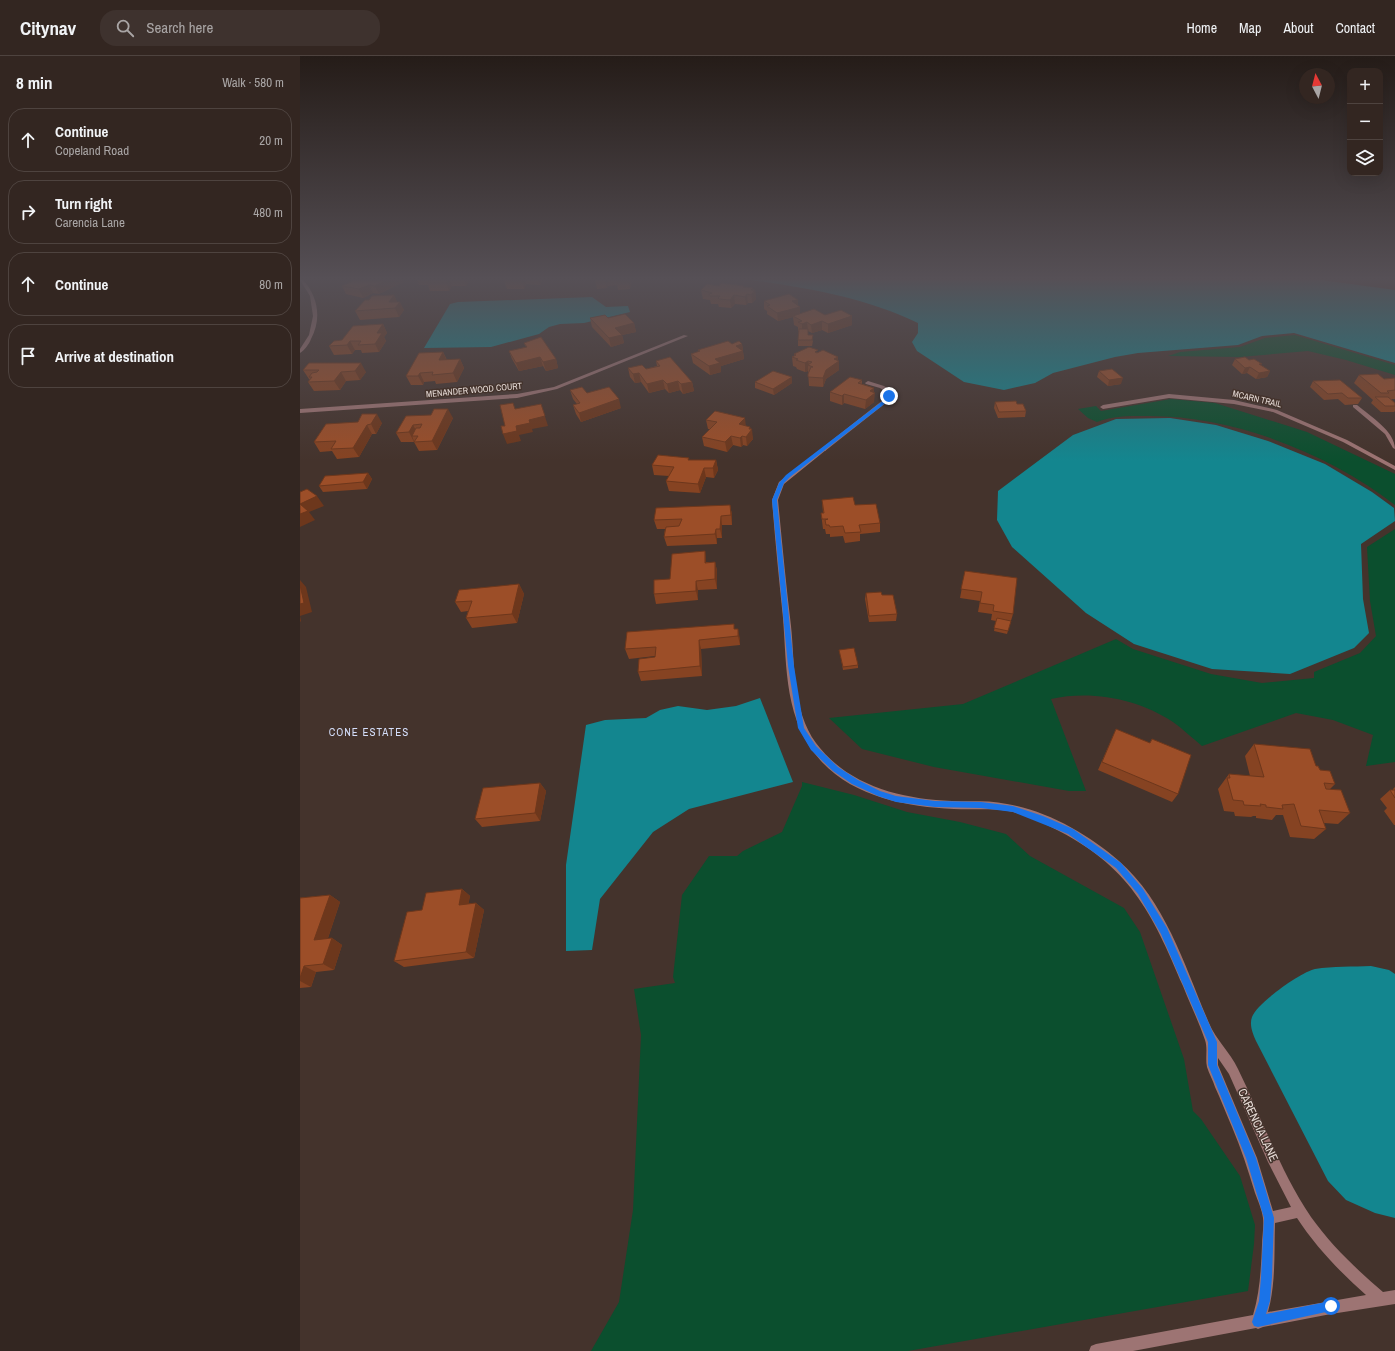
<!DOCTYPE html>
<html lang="en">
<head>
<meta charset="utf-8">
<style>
	:root { --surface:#332621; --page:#3e322e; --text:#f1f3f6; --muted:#a9a5a5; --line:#4e433f }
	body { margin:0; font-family:"Archivo Narrow",sans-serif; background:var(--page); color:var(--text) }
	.controls { position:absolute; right:12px; top:12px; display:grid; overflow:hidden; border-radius:8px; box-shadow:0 4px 16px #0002 }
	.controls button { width:36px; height:36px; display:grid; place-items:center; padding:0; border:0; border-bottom:1px solid var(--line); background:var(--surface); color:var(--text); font:20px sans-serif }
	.compass { position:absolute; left:999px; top:12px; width:36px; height:36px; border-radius:50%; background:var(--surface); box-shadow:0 4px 16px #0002; rotate:353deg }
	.stop { position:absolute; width:12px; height:12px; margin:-9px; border:3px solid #1a73e8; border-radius:50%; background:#fff }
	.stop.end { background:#1a73e8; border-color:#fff; box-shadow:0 1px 4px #0008 }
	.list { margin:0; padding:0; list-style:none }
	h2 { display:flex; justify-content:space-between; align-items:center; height:52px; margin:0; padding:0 16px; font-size:17px }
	h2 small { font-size:13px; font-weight:400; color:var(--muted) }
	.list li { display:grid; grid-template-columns:26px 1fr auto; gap:12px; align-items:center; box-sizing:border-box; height:64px; margin:0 8px 8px; padding:0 8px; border:1px solid var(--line); border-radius:16px }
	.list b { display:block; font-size:15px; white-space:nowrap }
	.list p { margin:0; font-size:13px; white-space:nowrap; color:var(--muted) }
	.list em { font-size:13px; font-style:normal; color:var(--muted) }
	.icon { flex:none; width:22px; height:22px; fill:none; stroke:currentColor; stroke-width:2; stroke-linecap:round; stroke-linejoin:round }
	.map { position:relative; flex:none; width:1095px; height:1295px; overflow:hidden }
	header { display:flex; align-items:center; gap:24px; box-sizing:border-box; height:56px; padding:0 20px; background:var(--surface); border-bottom:1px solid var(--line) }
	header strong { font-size:19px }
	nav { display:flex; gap:22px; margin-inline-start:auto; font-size:14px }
	.search { width:280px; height:36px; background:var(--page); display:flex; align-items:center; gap:10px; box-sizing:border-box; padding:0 14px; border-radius:16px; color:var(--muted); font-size:15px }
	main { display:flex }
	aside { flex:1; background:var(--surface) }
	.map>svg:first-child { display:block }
	.green { fill:#0b4f2e }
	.water { fill:#13868f }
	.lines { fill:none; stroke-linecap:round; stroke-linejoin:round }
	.lane { fill:#9d7473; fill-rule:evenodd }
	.street { fill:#9d7473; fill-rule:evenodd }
	.wall { fill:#864322 }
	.shaded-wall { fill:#6d371c }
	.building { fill:#9c4e28; stroke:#6d371c }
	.route { fill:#1a73e8 }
	.labels { text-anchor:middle; stroke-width:3; stroke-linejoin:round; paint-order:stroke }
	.far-street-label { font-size:9px; fill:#e6dbd6; stroke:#44332c }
	.neighbourhood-label { font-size:11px; letter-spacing:1px; fill:#d3ddf9; stroke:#44332c }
	.near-street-label { font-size:12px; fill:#e6dbd6; stroke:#44332c }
</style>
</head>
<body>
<header>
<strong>Citynav</strong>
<div class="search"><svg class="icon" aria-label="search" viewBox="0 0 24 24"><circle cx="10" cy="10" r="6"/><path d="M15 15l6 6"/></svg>Search here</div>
<nav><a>Home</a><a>Map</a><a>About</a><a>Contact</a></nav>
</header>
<main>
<aside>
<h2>8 min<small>Walk · 580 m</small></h2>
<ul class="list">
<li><svg class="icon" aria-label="ahead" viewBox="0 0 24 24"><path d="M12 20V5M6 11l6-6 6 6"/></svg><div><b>Continue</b><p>Copeland Road</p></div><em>20 m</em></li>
<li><svg class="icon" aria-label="right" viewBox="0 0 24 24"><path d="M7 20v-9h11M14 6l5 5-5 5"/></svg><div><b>Turn right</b><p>Carencia Lane</p></div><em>480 m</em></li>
<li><svg class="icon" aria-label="ahead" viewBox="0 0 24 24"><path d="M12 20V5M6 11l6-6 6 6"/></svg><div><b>Continue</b></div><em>80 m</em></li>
<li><svg class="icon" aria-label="arrive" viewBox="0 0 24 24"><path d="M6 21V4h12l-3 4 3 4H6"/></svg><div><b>Arrive at destination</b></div></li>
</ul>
</aside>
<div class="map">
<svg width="1095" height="1295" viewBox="0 0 1095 1295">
	<rect width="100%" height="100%" fill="#44332c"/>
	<path class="green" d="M 995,279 L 1095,309 L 1095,319 L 1046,304 L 1008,295 L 940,301 L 868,300 L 880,296 L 940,291 L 965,282 Z
		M 871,343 L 915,347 L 1007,376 L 1095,418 L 1095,449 C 1028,397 930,358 844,360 C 827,360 813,360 797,366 L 788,362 L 778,353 L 796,350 L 801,355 Z
		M 1095,473 L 1095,706 L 1066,710 L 1073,679 L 1033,664 L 996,657 L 902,690 C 892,682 883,673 873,666 C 838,643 792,634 751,643 L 786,735 L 769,735 L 634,711 L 562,693 L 529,662 L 663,648 L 816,583 L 833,593 L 911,618 L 962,627 L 1014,622 L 1014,616 L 1060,597 L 1076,580 L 1070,545 L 1067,491 Z
		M 502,726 L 554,739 L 607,756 L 660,766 L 706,778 L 730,800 L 824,852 L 840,876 L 884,1003 L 893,1055 L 901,1063 L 940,1120 L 955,1169 L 954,1188 L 948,1235 L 608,1295 L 291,1295 L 319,1246 L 333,1154 L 341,979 L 334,933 L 375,927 L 373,921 L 382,839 L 409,800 L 437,800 L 443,795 L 482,776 L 502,730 Z"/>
	<path class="water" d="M 451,224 L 1021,224 L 1095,234 L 1095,307 L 994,277 L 962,280 L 938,289 L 838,297 L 815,301 L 753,317 L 735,327 L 704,334 L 664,326 L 617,295 L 612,286 L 618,277 L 618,267 C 566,242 508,232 451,224 Z
		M 292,241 L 306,251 L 328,250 L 330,256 L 284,267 L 260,268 L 249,271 L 239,278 L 191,291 L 124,292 L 150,248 L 158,246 Z
		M 870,362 L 916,369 L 968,385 L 1025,408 L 1072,436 L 1094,452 L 1095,465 L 1061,488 L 1063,543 L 1069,577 L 1054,592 L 990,618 L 912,613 L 834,588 L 786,557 L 712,491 L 697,464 L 698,435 L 773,379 L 816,363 Z
		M 460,642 L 493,726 L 389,753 L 353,776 L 300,843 L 292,894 L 266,895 L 266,809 L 286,669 L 305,664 L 346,662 L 360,654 L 378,650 L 407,654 L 436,650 Z
		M 1071,910 L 1089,914 L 1095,918 L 1095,1162 L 1075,1157 L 1046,1144 L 1028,1125 L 956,985 C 953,978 949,969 952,961 C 957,947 1001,916 1015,913 C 1033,910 1053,911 1071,910 Z"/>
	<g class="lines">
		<path class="lane" d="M 568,325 L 584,330 L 590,334 L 592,340 L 587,346 L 525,395 L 521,395 L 521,393 L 583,344 L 586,340 L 586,336 L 580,332 L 566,328 L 565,327 Z
			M 1053,349 L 1057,349 C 1070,360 1095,375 1095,393 L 1093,392 L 1085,378 L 1053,351 Z"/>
		<path class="street" d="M 0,224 L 3,224 C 18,240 22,263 11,283 C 9,288 5,294 0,297 L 0,293 L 9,279 L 13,260 L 10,240 Z
			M 384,279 L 388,280 L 257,333 L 217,342 L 0,357 L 0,353 L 217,338 L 254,331 Z
			M 869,338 L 934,344 L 977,354 L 1047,384 L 1095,410 L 1095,414 L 1043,386 L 973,356 L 934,348 L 869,342 L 803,353 L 800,351 L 803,349 Z
			M 521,393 L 526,394 L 484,428 L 478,444 C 482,486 486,528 491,570 C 495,608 492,654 516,687 C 548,730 601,743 652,745 C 671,746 689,744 707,748 C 746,754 790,779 819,805 C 866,846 885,911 909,967 C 916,984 930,996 938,1013 C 962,1062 980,1115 1011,1161 C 1031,1189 1057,1214 1083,1236 L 1095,1234 L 1095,1248 L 1031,1258 L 963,1271 L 958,1273 L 956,1272 L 833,1295 L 789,1295 L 791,1290 L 796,1288 L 953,1259 C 960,1236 961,1213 962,1189 C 962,1181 964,1171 963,1162 C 962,1154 958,1145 955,1137 C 948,1114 941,1092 932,1071 C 926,1057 921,1044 915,1031 C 913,1024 909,1018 907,1011 C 905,1002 908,993 905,984 C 899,966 890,948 883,930 C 852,856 829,809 753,772 C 739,765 724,758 708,755 C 690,752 672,754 654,753 C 607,751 554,741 521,705 C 484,664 487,613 483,562 C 479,523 475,483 472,444 L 479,426 ZM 918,1002 L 929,1018 L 968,1106 L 991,1151 L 973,1155 L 957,1102 L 918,1009 ZM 997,1162 C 1016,1191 1040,1216 1066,1239 L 968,1256 C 976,1227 974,1197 975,1167 Z"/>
	</g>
	<path class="wall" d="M 117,224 L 170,224 L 166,230 L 152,230 L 149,235 L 130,235 L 128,229 L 119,229 Z
		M 204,224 L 242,224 L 240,229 L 226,228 L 224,233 L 207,233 L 204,225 Z
		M 295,224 L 331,224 L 331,226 L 330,233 L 318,234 L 317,229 L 308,230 L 308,228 L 307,232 L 297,233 Z
		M 103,226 L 79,238 L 73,237 L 63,242 L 46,238 L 42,230 Z
		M 419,230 L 444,230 L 445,231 L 455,234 L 456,243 L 452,247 L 448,247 L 446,249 L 435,248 L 431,252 L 420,251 L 419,251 L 418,248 L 411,248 L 410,244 L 403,243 L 401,234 Z
		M 94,239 L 97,246 L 104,254 L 99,261 L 60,264 L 55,255 L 69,244 Z
		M 464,245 L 498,250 L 500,251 L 500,258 L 525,259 L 552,269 L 528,277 L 522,274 L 512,277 L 508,275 L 508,279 L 513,285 L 512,290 L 498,290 L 498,284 L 499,275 L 498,275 L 498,271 L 494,269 L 493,261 L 478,265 L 467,258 L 467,255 L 464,253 Z
		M 290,262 L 308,262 L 334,267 L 336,276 L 322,279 L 324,287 L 311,291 L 292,271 Z
		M 83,268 L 87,277 L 84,281 L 86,285 L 79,296 L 62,297 L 61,294 L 55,294 L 52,298 L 34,299 L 29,290 L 42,284 Z
		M 224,287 L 256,303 L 258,312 L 246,315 L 243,310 L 219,315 L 212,303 L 209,295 L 226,291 Z
		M 432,288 L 442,288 L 444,303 L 421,310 L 421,316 L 410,319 L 393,307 L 391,298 L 398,296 L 398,294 Z
		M 143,296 L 147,304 L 160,303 L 164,312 L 157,326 L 136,328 L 135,325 L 124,326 L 123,329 L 111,329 L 106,320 Z
		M 518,296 L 538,301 L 538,305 L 539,305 L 539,314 L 526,323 L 523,331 L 509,330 L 508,315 L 505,316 L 497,313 L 496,311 L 493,310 L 492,301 L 494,300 L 494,298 Z
		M 935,303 L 949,304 L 961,309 L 970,315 L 967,321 L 956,323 L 947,317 L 942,318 L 932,309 Z
		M 356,305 L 392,326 L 394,335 L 383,338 L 380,334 L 369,337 L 365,333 L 349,337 L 341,326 L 335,327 L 330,321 L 328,312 L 346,313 L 357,310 Z
		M 9,307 L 66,316 L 60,324 L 46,325 L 40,334 L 14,335 L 8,326 L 10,323 L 9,323 L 3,314 Z
		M 799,315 L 821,328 L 808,330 L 797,321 Z
		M 1059,319 L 1084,323 L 1095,322 L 1095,343 L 1091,343 L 1095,347 L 1095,355 L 1094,356 L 1081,356 L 1071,347 L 1073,344 L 1054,327 Z
		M 492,321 L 492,327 L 474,339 L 455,332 L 455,326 Z
		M 562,324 L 562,328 L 574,332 L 574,346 L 565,353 L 544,347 L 542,349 L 530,345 L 530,336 Z
		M 1013,325 L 1062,342 L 1058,348 L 1045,349 L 1038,343 L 1024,344 L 1010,331 Z
		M 270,334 L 287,337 L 321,352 L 281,366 L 276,358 L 273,349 L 277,348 L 273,343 Z
		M 695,346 L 717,348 L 726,355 L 725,361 L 698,362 L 694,352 Z
		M 106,360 L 153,362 L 137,394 L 119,395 L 114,386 L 101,386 L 96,377 Z
		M 406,364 L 450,371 L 453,383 L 447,390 L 443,389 L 441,391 L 433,389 L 427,396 L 404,390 L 402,381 L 410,373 L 408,373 Z
		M 82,367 L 76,378 L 72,378 L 59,401 L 37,403 L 32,395 L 20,396 L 14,386 L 26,368 Z
		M 389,404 L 416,404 L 418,414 L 414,422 L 406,421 L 400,437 L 369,435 L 366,425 L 369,420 L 354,419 L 352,409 Z
		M 68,417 L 72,423 L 67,433 L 23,436 L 19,430 Z
		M 522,444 L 555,449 L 580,467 L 580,476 L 560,478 L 560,485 L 545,487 L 543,480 L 530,481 L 530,478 L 526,478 L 525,473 L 523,473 L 521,457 L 523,457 Z
		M 430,449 L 432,459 L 432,469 L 422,469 L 422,482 L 417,482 L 417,488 L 367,490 L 364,481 L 365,473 L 357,473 L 354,464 Z
		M 405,495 L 406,506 L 415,506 L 417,515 L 417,533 L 398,534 L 398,544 L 356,548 L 354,538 L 370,523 Z
		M 665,515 L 713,558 L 707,578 L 694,575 L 696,565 L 691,564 L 692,558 L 678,556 L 680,545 L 660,542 Z
		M 219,528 L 224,538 L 217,567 L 172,572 L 166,562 L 168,555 L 161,556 L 155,546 Z
		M 566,537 L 582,539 L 597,558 L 596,565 L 569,566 L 565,543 Z
		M 435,573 L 440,583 L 440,589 L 401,593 L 402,620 L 341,625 L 338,616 L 355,601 L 355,600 L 329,603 L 325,593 Z
		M 539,594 L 558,609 L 558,612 L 543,614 L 540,597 Z
		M 816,673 L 850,687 L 852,683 L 878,738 L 872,746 L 798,714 Z
		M 954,688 L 1016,710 L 1035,728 L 1030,733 L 1050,757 L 1038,768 L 1024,767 L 1026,773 L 1014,783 L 990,781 L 983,759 L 976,759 L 972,764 L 956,762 L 956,760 L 953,760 L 951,761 L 935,760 L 934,756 L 924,755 L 918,733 L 929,718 L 950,720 L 945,700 Z
		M 240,727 L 246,735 L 240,765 L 182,771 L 175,763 Z
		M 1095,731 L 1095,769 L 1094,769 L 1084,755 L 1087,752 L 1080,743 L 1090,734 L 1093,734 L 1093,733 Z
		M 162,833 L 170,840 L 168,848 L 176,847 L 184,854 L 174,902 L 104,911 L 94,905 L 122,854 Z
		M 30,839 L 40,846 L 28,882 L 32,882 L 42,889 L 34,914 L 16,916 L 11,931 L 0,932 L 0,842 Z"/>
	<path class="shaded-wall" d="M 79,224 L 102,224 L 103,226 L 79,238 L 75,230 Z
		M 148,224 L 150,224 L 152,230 L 149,235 L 146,227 Z
		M 164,224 L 170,224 L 166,230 Z
		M 221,224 L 225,224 L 226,228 L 224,233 Z
		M 238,224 L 242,224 L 240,229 Z
		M 305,224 L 307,224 L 308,228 L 307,232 Z
		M 328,224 L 331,224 L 331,226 L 330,233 Z
		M 69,229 L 73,237 L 63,242 L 59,233 Z
		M 453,232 L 453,237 L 455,234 L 456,243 L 452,247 L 451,234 Z
		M 447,238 L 448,247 L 446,249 L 445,241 Z
		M 94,239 L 98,248 L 89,246 Z
		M 434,239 L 435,248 L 431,252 L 430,244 Z
		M 498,244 L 498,251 L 500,251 L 500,259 L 493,260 L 493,261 L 478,265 L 477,257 L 492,245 Z
		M 100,246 L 104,254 L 99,261 L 95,252 Z
		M 552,260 L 552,269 L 528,277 L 528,268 Z
		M 522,265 L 522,274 L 512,277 L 511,269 Z
		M 507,266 L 508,275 L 502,277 L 502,268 Z
		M 334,267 L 336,276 L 322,279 L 324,287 L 311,291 L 309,282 L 315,272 Z
		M 83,268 L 87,277 L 84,281 L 86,285 L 79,296 L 75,288 L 77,277 Z
		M 50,285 L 55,294 L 52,298 L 47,289 Z
		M 442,288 L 444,303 L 421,310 L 421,316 L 410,319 L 409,310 L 415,303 L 436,290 Z
		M 143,296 L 147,305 L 139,304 Z
		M 240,301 L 243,310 L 219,315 L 216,307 Z
		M 538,301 L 538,306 L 539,305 L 539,314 L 526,323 L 523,331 L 523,322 L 526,314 L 534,303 Z
		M 160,303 L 164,312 L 157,326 L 153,317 Z
		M 256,303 L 258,312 L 246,315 L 243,306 Z
		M 508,305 L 509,309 L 508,309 L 508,315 L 505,316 L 505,307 Z
		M 61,307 L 66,316 L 60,324 L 55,315 Z
		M 950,311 L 947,317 L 942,318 L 945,312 Z
		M 970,315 L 967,321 L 956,323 L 959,317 Z
		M 41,316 L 46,325 L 40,334 L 34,325 Z
		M 120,317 L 124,326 L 123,329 L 118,320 Z
		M 339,317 L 341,326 L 335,327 L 333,318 Z
		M 492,321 L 492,327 L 474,339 L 473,333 Z
		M 823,322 L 821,328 L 808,330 L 809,324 Z
		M 363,324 L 365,333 L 349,337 L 347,328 Z
		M 378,325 L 380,334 L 369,337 L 367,328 Z
		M 392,326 L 394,335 L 383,338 L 381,328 Z
		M 574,332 L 574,338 L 575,337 L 574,346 L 565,353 L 566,344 L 570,335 Z
		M 544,338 L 544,347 L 542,349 L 542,340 Z
		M 319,343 L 321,352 L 281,366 L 279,357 Z
		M 241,348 L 248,370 L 232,373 L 233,376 L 219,379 L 221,385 L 207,388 L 203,378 L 216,370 L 229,364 Z
		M 148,353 L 153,362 L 137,394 L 132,385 Z
		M 77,358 L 82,367 L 76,378 L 71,368 Z
		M 445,362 L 446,371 L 439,368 Z
		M 67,369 L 72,378 L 59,401 L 53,392 Z
		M 113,369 L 118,378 L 112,380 L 114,385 L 114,386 L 109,376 Z
		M 450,371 L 451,375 L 452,373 L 453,383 L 447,390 L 446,381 L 449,373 Z
		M 431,380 L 433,389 L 427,396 L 425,386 Z
		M 442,380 L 443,389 L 441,391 L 440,382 Z
		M 416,404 L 418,414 L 414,422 L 413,412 Z
		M 404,412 L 406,421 L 400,437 L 398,428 Z
		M 68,417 L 72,423 L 67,433 L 63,426 Z
		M 17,440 L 24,450 L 9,456 L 15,464 L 0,471 L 0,448 Z
		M 430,449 L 432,459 L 432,469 Z
		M 421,460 L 422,469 L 422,482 L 420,473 Z
		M 416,473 L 417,482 L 417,488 L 415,478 Z
		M 405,495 L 406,505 L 406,516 L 405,507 Z
		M 415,506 L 417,515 L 417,533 L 415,523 Z
		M 0,524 L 6,531 L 12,556 L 0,560 L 1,565 L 0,566 Z
		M 396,525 L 398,534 L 398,544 L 396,535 Z
		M 219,528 L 224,538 L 217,567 L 212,558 Z
		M 438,573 L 440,583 L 440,589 L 438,580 Z
		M 399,584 L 401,593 L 402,620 L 400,610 Z
		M 240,727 L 246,735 L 240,765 L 235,757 Z
		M 162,833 L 170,840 L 167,857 L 159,849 Z
		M 30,839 L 40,846 L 25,891 L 14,884 Z
		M 176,847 L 184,854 L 174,902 L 166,896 Z
		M 32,882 L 42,889 L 34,914 L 23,908 Z
		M 4,910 L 16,916 L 11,931 L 0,925 L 0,922 Z"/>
	<path class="building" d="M 55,224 L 87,224 L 75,230 L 69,229 L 59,233 L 42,230 Z
		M 130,224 L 148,224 L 146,227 L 127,227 Z
		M 204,224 L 221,224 L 221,225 L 204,225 Z
		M 316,224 L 328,224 L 328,225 L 316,225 Z
		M 421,227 L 444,230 L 443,231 L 453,232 L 451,234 L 455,234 L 451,239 L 447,238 L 445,241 L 434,239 L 430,244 L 419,243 L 418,242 L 420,240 L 410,240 L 409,238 L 412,237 L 401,234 L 407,228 L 419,230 Z
		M 489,238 L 498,244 L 492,245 L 500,251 L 477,257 L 467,250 L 470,249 L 464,245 Z
		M 94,239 L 89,246 L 100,246 L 95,252 L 55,255 L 65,244 L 69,244 L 72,240 Z
		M 514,253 L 525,259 L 541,254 L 552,260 L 528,268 L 522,265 L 511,269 L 507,266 L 502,268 L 498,266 L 502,265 L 493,260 Z
		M 325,258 L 334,267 L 315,272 L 322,279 L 309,282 L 290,262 L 305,259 L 308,262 Z
		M 83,268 L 77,277 L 82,277 L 75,288 L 58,289 L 61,285 L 50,285 L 47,289 L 29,290 L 34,285 L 42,284 L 53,270 Z
		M 499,273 L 508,273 L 508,279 L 513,279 L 512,284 L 498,284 Z
		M 241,281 L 256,303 L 243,306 L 240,301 L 216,307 L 209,295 L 227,291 L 224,287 Z
		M 428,285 L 432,288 L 439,285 L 442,288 L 436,290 L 443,295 L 415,303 L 420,307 L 409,310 L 391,298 L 400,295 L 398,294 Z
		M 509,291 L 518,294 L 515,296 L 517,297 L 523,294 L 538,301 L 534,303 L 539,305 L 526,314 L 523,322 L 508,321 L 508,318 L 511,311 L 513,311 L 508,309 L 512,306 L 508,305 L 505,307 L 496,304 L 498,303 L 492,301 L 496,299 L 494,298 Z
		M 143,296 L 139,304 L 160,303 L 153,317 L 132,319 L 133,316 L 120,317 L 118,320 L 106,320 L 119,297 Z
		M 370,301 L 392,326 L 381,328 L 378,325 L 367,328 L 363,324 L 347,328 L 339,317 L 333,318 L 328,312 L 342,309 L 346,313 L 360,310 L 356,305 Z
		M 945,301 L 949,304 L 954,303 L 962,308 L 959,308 L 970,315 L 959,317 L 950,311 L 945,312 L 935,303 Z
		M 9,307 L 61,307 L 55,315 L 41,316 L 34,325 L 8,326 L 12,321 L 9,321 L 12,317 L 17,316 L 19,314 L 3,314 Z
		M 812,313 L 823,322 L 809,324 L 799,315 Z
		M 473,315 L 492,321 L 473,333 L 455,326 Z
		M 1078,318 L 1084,323 L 1095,322 L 1095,334 L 1087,335 L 1089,337 L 1081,337 L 1059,319 Z
		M 550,321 L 562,324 L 558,327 L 574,332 L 570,335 L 575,337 L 566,344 L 544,338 L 542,340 L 530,336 Z
		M 1040,324 L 1062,342 L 1048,342 L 1042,337 L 1028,338 L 1013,325 Z
		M 282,331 L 287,337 L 309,331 L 319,343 L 279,357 L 273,349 L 280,347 L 270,334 Z
		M 1075,341 L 1088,341 L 1095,347 L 1095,350 L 1085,350 Z
		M 716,345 L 717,348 L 723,348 L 726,355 L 699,356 L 695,346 Z
		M 213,347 L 215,353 L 241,348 L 245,360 L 229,364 L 230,367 L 216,370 L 217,375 L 203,378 L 201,370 L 205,370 L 200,349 Z
		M 134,353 L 148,353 L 132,385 L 114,386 L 118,380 L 112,380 L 116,372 L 120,372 L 122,368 L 113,369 L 109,376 L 96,377 L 106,360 L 131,359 Z
		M 415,355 L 445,362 L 439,368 L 450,371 L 449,373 L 452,373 L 446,381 L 442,380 L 440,382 L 431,380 L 425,386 L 402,381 L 417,366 L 406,364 Z
		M 62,358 L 77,358 L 71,368 L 67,369 L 53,392 L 31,393 L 36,385 L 14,386 L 26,368 L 58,366 Z
		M 358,399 L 389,402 L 388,404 L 416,404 L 413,412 L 404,412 L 398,428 L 366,425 L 374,411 L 352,409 Z
		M 68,417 L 63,426 L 19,430 L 25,420 Z
		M 7,433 L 17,440 L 0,448 L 0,436 Z
		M 553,441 L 555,449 L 576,448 L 580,467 L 559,469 L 561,476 L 545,477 L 543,470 L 530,471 L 529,469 L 526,469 L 525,464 L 528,463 L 522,463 L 521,457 L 524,457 L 522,444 Z
		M 0,448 L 8,455 L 0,458 Z
		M 430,449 L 431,459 L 421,460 L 420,473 L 416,473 L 415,478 L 364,481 L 366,471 L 379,470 L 382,463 L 354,464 L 356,452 Z
		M 405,495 L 405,507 L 415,506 L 415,523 L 396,525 L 396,535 L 354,538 L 354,524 L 370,523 L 372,498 Z
		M 665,515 L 717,522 L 713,558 L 693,555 L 694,549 L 680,547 L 682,536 L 661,533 Z
		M 219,528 L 212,558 L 166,562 L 172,545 L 155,546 L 159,534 Z
		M 0,529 L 4,547 L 0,548 Z
		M 581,536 L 582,539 L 593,539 L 597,558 L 569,560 L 566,537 Z
		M 697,562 L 711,565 L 708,575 L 694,572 Z
		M 434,568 L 434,573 L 438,573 L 438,580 L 399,584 L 400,610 L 338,616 L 339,603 L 355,601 L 356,591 L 325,593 L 327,576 Z
		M 554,592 L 558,609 L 543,611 L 539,594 Z
		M 816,673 L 850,687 L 852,683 L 891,699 L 878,738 L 802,706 Z
		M 954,688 L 1010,693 L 1016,710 L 1018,710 L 1020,714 L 1030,715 L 1035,728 L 1024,727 L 1026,733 L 1041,734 L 1050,757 L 1019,754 L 1026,773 L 1001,770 L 994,748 L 982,749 L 983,753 L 966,751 L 966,749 L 960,748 L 961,750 L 944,749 L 943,745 L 933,744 L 927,722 L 930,722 L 929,718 L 964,721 Z
		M 240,727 L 235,757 L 175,763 L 183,732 Z
		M 1090,734 L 1095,734 L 1095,742 Z
		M 162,833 L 159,849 L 176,847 L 166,896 L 94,905 L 107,856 L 122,854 L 126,837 Z
		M 30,839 L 14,884 L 32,882 L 23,908 L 4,910 L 0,922 L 0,842 Z"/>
	<linearGradient id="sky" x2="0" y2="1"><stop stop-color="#251c18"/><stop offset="0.55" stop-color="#565056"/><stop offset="1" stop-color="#565056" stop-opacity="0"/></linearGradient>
	<rect width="1095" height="405" fill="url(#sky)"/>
	<path class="route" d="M 588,339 L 591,340 L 587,346 L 490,421 L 484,427 L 477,444 L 494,610 L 504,672 L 516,690 L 538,711 L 558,724 L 580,735 L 596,740 L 635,745 L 681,746 L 713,750 L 743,760 L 773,773 L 821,807 L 843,833 L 867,872 L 917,986 L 917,1009 L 956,1102 L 974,1162 L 972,1221 L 970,1245 L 966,1258 L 1031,1245 L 1035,1247 L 1037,1250 L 1035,1254 L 958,1271 L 954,1270 L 952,1266 L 959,1245 L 961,1221 L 964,1162 L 946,1102 L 908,1009 L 908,986 L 861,878 L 838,838 L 816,812 L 768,778 L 713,756 L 681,752 L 635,751 L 596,746 L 578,740 L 552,728 L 533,715 L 511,694 L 498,672 L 488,610 L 472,444 L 479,427 L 486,419 L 584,344 Z"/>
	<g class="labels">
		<g class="far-street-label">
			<text transform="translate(174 334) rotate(-5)" y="3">MENANDER WOOD COURT</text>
			<text transform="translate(957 343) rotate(13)" y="3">MCARN TRAIL</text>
		</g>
		<g class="neighbourhood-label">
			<text x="69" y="680">CONE ESTATES</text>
		</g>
		<g class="near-street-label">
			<text transform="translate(958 1069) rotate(65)" y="4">CARENCIA LANE</text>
		</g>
	</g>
</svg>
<div class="controls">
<button>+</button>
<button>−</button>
<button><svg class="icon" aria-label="layers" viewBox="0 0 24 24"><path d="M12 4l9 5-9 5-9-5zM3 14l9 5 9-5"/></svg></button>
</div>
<svg class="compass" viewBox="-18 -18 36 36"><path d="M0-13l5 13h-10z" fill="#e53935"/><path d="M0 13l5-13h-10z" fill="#a9a5a5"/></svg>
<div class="stop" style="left:1031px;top:1250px"></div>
<div class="stop end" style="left:589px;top:340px"></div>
</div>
</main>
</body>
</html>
